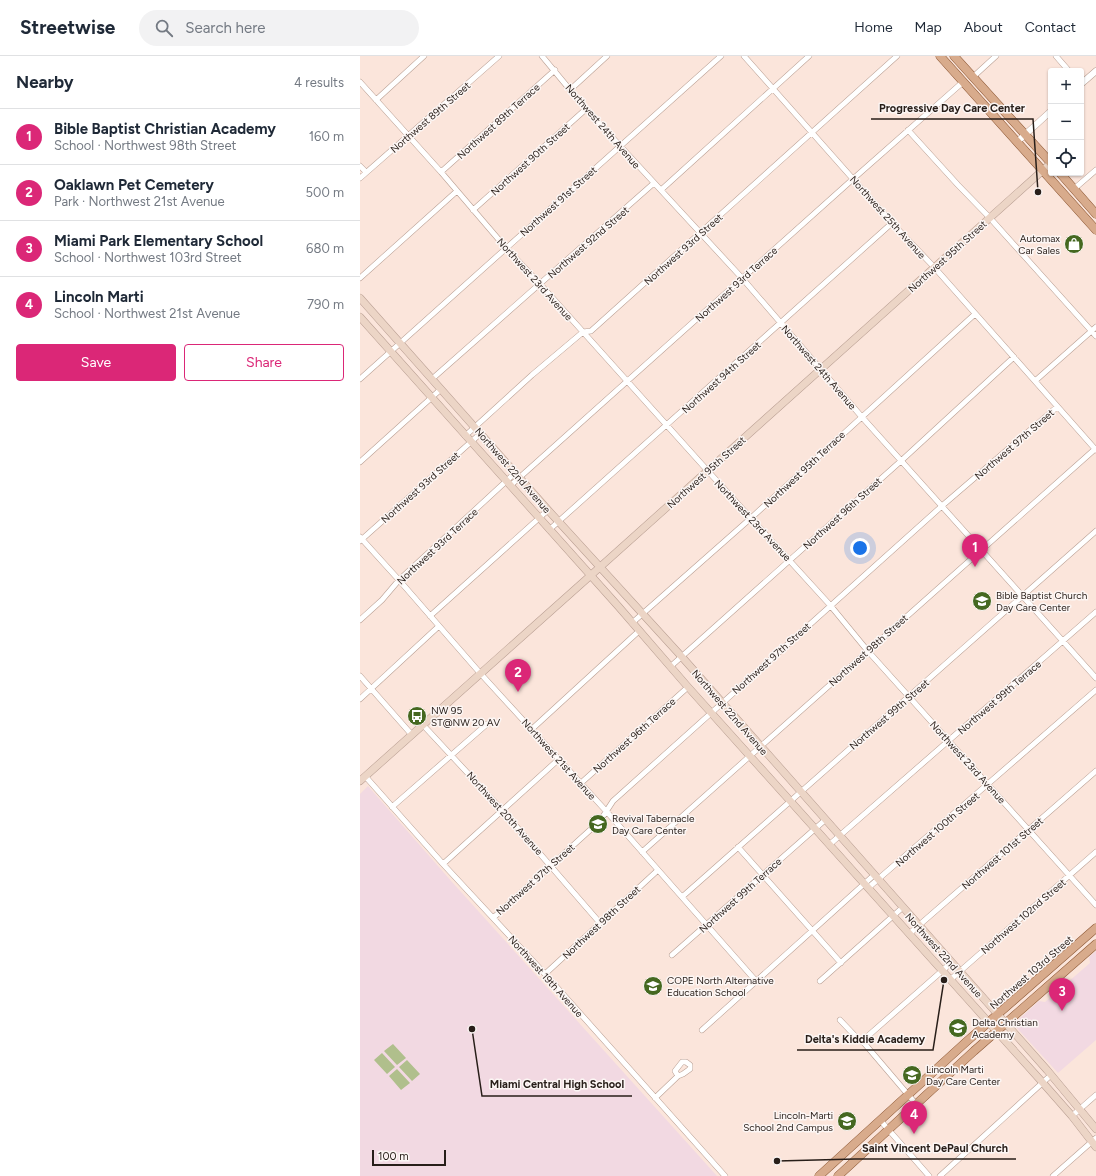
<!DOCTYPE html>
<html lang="en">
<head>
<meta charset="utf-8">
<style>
	:root { --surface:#fff; --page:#f2f2f3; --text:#1f2937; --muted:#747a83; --line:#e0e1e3; --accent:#db2777 }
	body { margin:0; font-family:Figtree,sans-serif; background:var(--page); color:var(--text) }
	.controls { position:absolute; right:12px; top:12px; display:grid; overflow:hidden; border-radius:4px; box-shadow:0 1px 3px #0004 }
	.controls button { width:36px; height:36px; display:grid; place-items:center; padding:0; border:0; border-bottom:1px solid var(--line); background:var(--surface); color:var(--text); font:20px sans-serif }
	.scale { position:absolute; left:12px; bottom:10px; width:74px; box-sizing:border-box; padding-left:4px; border:2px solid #281e19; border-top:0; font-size:11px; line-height:14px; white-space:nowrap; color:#281e19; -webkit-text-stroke:3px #fcf6f4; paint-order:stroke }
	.you { position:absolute; left:500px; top:492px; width:14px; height:14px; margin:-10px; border:3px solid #fff; border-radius:50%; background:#1a73e8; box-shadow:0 0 0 6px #1a73e833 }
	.badge { display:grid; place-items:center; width:26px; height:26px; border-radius:50%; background:var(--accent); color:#fff; font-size:13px; font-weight:700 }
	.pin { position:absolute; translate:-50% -33px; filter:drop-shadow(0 1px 2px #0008) }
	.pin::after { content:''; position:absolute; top:21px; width:14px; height:12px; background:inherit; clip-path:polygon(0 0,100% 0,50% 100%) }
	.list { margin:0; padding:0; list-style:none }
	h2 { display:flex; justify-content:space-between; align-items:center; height:52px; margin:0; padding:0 16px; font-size:17px }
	h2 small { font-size:13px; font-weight:400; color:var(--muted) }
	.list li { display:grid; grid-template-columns:26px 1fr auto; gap:12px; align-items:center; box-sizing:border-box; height:56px; padding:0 16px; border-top:1px solid var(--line) }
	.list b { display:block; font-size:15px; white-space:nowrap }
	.list p { margin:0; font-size:13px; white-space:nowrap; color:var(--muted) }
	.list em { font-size:13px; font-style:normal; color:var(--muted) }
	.actions { display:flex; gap:8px; padding:12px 16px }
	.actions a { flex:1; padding:9px 0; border:1px solid var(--accent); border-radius:4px; text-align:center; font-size:14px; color:var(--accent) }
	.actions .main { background:var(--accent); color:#fff }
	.icon { flex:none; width:22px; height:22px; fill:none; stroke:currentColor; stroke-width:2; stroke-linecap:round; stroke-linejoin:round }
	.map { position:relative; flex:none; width:736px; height:1120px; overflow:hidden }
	header { display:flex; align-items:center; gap:24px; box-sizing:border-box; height:56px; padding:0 20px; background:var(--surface); border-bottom:1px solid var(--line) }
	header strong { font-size:19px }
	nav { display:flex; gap:22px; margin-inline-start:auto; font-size:14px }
	.search { width:280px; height:36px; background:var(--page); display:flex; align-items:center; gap:10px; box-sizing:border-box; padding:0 14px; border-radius:22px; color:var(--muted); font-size:15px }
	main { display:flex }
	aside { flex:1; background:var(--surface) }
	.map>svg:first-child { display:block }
	.education { fill:#f2d9e2 }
	.green { fill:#b0bf8c }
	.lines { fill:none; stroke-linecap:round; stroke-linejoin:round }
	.minor-casing { stroke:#b99f93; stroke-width:6 }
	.tertiary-casing { stroke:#b99f93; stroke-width:7 }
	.secondary-casing { stroke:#b99f93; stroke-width:8 }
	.primary-casing { stroke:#8a5532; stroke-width:9 }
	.minor { stroke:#fff; stroke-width:5 }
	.tertiary { stroke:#fff; stroke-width:6 }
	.secondary { stroke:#ecd5c6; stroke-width:7 }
	.primary { stroke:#d8ab8c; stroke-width:8 }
	.labels { text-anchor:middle; stroke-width:3; stroke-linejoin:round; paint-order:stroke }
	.street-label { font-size:10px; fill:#281e19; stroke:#fcf6f4 }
	.poi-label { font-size:10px; fill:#281e19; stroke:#fcf6f4; text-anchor:start }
	.leader { fill:none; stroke:#281e19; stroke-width:1.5 }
	.callout-dot { fill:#281e19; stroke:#fcf6f4; stroke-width:1.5 }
	.callout-label { font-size:11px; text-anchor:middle; font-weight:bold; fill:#281e19; stroke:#fcf6f4; stroke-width:3; stroke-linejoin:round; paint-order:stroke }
</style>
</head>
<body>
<header>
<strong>Streetwise</strong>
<div class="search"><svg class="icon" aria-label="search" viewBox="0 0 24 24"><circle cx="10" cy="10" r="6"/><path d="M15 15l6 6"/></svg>Search here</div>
<nav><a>Home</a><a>Map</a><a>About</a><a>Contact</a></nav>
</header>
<main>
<aside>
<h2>Nearby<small>4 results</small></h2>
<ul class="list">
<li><span class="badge">1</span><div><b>Bible Baptist Christian Academy</b><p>School · Northwest 98th Street</p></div><em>160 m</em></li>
<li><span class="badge">2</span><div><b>Oaklawn Pet Cemetery</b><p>Park · Northwest 21st Avenue</p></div><em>500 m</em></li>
<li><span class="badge">3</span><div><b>Miami Park Elementary School</b><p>School · Northwest 103rd Street</p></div><em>680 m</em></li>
<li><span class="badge">4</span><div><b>Lincoln Marti</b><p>School · Northwest 21st Avenue</p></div><em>790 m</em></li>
</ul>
<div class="actions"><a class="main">Save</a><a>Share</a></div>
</aside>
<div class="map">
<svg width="736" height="1120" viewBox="0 0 736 1120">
	<rect width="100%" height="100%" fill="#fbe5db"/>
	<path class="education" d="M 8,730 L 92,826 L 357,1120 L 0,1120 L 0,738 Z
		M 736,895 L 736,984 L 698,1017 L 656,971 L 657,965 L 679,945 L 685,946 L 730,907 L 729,901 Z"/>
	<path class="green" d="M 33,988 L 46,1002 L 37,1009 L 24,995 Z
		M 22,997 L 35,1011 L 27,1018 L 14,1004 Z
		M 47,1004 L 60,1018 L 52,1025 L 39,1011 Z
		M 37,1013 L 50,1027 L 41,1034 L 29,1020 Z"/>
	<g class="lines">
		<g class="minor-casing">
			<path id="minor" d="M 182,0 L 226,53 L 382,222 L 501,360 L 736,622
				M 384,0 L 532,167 L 574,211 L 736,394
				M 696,0 L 709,15
				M 613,21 L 636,0
				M 0,26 L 81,116 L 146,192 L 180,228 L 347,414 L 470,549 L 507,594 L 736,849
				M 211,33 L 247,0
				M 16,44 L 64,0
				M 548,74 L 598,129 L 630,162 L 736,280
				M 0,110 L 6,116
				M 81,116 L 195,14
				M 0,122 L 139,0
				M 714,133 L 736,114
				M 301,134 L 449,0
				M 113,154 L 226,53
				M 0,222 L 97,135
				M 0,323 L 361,0
				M 72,323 L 294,127
				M 675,325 L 736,271
				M 105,380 L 172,319 L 223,276 L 231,275 L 537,0
				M 0,406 L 81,333
				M 150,430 L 493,123 L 603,26
				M 189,474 L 532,167
				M 0,481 L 39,524 L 120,617 L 247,756 L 396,925
				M 0,485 L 121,377
				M 70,560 L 188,454
				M 0,564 L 22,544 L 39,524 L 155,417
				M 272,567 L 391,462 L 615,258
				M 310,611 L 542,404 L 654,301
				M 0,620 L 52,679
				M 0,643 L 79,570
				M 63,669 L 142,754 L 240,867
				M 172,673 L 279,575
				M 5,720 L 83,808 L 185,918 L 365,1120
				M 221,727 L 328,631
				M 32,751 L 127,668
				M 469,789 L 736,556
				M 378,791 L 481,907
				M 282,796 L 735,393
				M 83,808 L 199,703
				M 508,832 L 736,634
				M 322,841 L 736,475
				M 133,862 L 240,765 L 253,745 L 583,449 L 697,351
				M 549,878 L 736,715
				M 312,899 L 465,764
				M 185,918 L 298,814
				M 590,924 L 736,796
				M 460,925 L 542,852
				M 480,964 L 499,984 L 504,987 L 556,1048
				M 342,974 L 514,819
				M 504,987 L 509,979 L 591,907
				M 295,1042 L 318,1020 L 323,1018 L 330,1013 L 330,1009 L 326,1006 L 322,1006 L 315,1015 L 318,1020
				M 712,1060 L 736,1039
				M 520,1064 L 569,1120
				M 580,1120 L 691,1019
				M 693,1120 L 736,1082"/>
		</g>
		<g class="tertiary-casing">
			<path id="tertiary" d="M 721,28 L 736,15
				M 657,86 L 691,55"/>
		</g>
		<g class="secondary-casing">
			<path id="secondary" d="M 0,242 L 188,454 L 322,601 L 687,1014 L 736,1073
				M 0,261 L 258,550 L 328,631 L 683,1027 L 712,1060 L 736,1091
				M 0,725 L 230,520 L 691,107"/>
		</g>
		<g class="primary-casing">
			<path id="primary" d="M 580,0 L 736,174
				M 594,0 L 691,107
				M 700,117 L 736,158
				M 459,1120 L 606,986 L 736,872
				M 478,1120 L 614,995 L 736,888"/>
		</g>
		<use href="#minor" class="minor"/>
		<use href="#tertiary" class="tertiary"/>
		<use href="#secondary" class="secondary"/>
		<use href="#primary" class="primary"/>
	</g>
	<defs>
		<g id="shop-disc" transform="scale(1)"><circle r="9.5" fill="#456820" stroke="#fcf6f4"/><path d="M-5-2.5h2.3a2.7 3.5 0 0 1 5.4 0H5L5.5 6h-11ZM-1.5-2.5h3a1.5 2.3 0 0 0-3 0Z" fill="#fff"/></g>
		<g id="school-disc" transform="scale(1)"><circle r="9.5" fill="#456820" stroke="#fcf6f4"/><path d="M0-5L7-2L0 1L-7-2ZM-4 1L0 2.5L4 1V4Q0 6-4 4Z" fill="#fff"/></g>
		<g id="bus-disc" transform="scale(1)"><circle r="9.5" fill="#456820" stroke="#fcf6f4"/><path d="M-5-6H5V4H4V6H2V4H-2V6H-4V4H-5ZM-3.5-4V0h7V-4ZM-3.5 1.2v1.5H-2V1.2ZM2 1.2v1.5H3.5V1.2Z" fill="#fff"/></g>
	</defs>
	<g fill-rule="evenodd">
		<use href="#shop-disc" x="714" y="188"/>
		<use href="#school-disc" x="622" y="545"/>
		<use href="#bus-disc" x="57" y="660"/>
		<use href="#school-disc" x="238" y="768"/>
		<use href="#school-disc" x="293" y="930"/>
		<use href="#school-disc" x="598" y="972"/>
		<use href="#school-disc" x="552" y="1019"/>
		<use href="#school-disc" x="487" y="1065"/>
	</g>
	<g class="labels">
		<g class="street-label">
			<text transform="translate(70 61) rotate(-41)" y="4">Northwest 89th Street</text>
			<text transform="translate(138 65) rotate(-42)" y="4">Northwest 89th Terrace</text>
			<text transform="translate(243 70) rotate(49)" y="4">Northwest 24th Avenue</text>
			<text transform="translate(170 103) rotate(-42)" y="4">Northwest 90th Street</text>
			<text transform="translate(198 145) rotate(-42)" y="4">Northwest 91st Street</text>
			<text transform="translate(528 161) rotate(48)" y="4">Northwest 25th Avenue</text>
			<text transform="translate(228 186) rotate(-41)" y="4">Northwest 92nd Street</text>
			<text transform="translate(323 193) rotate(-42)" y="4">Northwest 93rd Street</text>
			<text transform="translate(587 200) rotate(-42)" y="4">Northwest 95th Street</text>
			<text transform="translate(175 223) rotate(48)" y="4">Northwest 23rd Avenue</text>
			<text transform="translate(376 228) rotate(-42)" y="4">Northwest 93rd Terrace</text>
			<text transform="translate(459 311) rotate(49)" y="4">Northwest 24th Avenue</text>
			<text transform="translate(361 321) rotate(-42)" y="4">Northwest 94th Street</text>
			<text transform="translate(654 388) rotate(-41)" y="4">Northwest 97th Street</text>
			<text transform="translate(444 413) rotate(-43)" y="4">Northwest 95th Terrace</text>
			<text transform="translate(153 414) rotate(49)" y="4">Northwest 22nd Avenue</text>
			<text transform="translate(346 416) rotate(-42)" y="4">Northwest 95th Street</text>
			<text transform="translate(60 431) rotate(-42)" y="4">Northwest 93rd Street</text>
			<text transform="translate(482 457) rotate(-42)" y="4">Northwest 96th Street</text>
			<text transform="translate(393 464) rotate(47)" y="4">Northwest 23rd Avenue</text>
			<text transform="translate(77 490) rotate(-43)" y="4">Northwest 93rd Terrace</text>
			<text transform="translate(508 594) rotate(-42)" y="4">Northwest 98th Street</text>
			<text transform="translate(411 602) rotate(-42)" y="4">Northwest 97th Street</text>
			<text transform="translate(639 641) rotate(-41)" y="4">Northwest 99th Terrace</text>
			<text transform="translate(370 656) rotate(49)" y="4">Northwest 22nd Avenue</text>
			<text transform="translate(529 658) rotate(-41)" y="4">Northwest 99th Street</text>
			<text transform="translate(274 679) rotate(-42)" y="4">Northwest 96th Terrace</text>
			<text transform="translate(199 703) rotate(48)" y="4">Northwest 21st Avenue</text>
			<text transform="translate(608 706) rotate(48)" y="4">Northwest 23rd Avenue</text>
			<text transform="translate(145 757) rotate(48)" y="4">Northwest 20th Avenue</text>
			<text transform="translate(577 773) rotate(-41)" y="4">Northwest 100th Street</text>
			<text transform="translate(642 797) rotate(-41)" y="4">Northwest 101st Street</text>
			<text transform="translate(175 823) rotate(-42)" y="4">Northwest 97th Street</text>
			<text transform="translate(380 839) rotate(-42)" y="4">Northwest 99th Terrace</text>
			<text transform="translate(663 860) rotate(-41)" y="4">Northwest 102nd Street</text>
			<text transform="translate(241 866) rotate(-43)" y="4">Northwest 98th Street</text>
			<text transform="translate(584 899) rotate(48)" y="4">Northwest 22nd Avenue</text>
			<text transform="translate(671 916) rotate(-41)" y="4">Northwest 103rd Street</text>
			<text transform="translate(186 920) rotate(48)" y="4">Northwest 19th Avenue</text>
		</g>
		<g class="poi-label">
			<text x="700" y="186" text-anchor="end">Automax<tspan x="700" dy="12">Car Sales</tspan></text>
			<text x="636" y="543">Bible Baptist Church<tspan x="636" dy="12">Day Care Center</tspan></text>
			<text x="71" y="658">NW 95<tspan x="71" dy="12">ST@NW 20 AV</tspan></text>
			<text x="252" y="766">Revival Tabernacle<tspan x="252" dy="12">Day Care Center</tspan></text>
			<text x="307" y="928">COPE North Alternative<tspan x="307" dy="12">Education School</tspan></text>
			<text x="612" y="970">Delta Christian<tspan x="612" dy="12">Academy</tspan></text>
			<text x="566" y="1017">Lincoln Marti<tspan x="566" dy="12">Day Care Center</tspan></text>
			<text x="473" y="1063" text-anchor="end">Lincoln-Marti<tspan x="473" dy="12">School 2nd Campus</tspan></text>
		</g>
	</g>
	<path class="leader" d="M678 136L673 63H511M584 924L573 994H437M112 973L122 1040H272M417 1105L495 1103H656"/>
	<g class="callout-dot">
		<circle cx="678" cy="136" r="4"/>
		<circle cx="584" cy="924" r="4"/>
		<circle cx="112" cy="973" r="4"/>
		<circle cx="417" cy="1105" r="4"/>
	</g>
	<g class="callout-label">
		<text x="592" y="56">Progressive Day Care Center</text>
		<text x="505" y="987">Delta's Kiddie Academy</text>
		<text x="197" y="1032">Miami Central High School</text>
		<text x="575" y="1096">Saint Vincent DePaul Church</text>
	</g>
</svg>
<div class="controls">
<button>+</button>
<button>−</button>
<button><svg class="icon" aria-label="locate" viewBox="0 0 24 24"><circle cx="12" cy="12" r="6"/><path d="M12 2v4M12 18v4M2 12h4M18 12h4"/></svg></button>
</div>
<div class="scale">100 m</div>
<div class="you"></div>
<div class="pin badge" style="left:615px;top:511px">1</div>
<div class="pin badge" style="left:158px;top:636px">2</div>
<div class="pin badge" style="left:702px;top:955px">3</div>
<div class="pin badge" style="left:554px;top:1078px">4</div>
</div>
</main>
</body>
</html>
